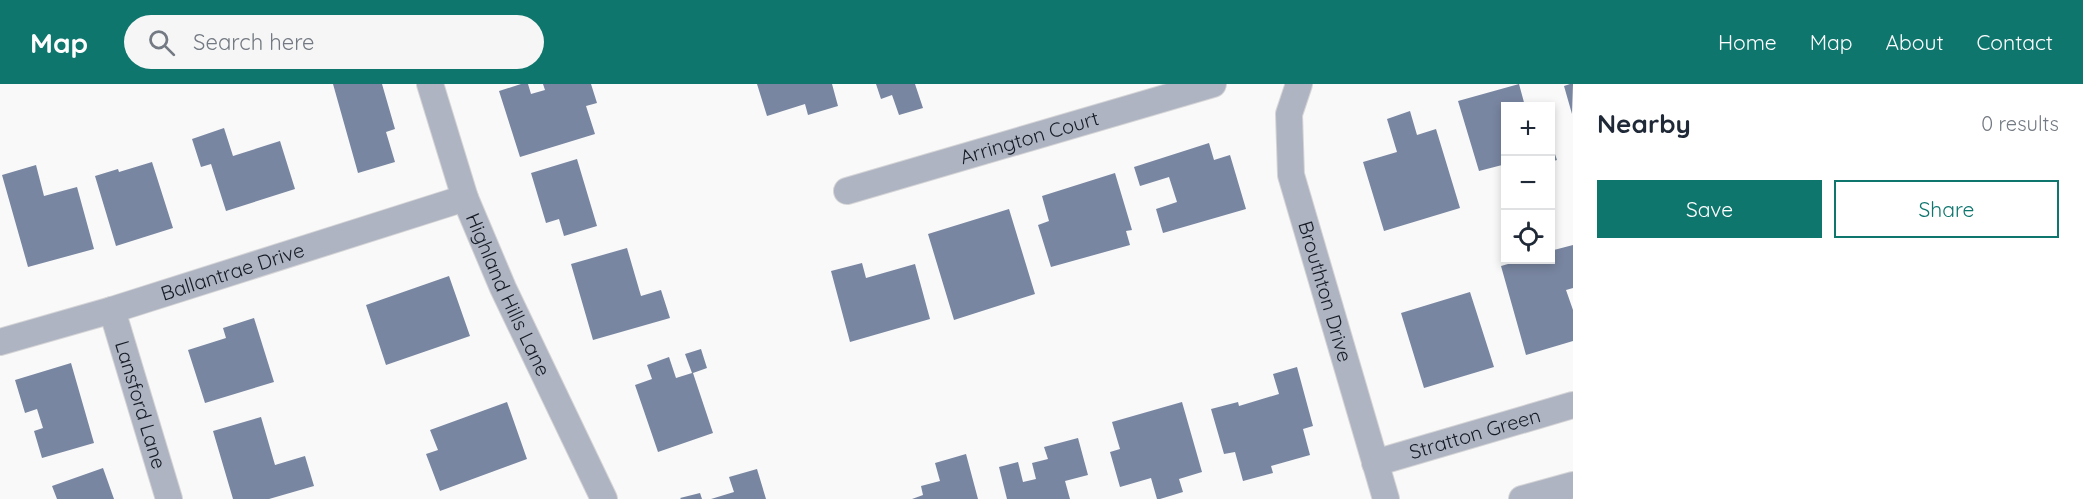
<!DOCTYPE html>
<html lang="en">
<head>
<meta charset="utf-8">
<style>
	:root { --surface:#fff; --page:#f6f6f7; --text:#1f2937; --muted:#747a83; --line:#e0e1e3; --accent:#0f766e }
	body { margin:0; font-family:Quicksand,sans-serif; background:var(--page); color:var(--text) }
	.controls { position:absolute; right:18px; top:18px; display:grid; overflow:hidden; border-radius:0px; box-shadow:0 3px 9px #0003 }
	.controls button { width:54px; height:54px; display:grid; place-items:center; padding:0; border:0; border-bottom:2px solid var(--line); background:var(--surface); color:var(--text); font:30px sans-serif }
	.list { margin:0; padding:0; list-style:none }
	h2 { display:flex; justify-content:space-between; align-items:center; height:78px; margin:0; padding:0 24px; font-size:26px }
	h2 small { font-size:20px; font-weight:400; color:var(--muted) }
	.actions { display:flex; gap:12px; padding:18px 24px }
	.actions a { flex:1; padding:14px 0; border:2px solid var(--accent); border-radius:0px; text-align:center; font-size:21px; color:var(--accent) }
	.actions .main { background:var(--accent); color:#fff }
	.icon { flex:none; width:33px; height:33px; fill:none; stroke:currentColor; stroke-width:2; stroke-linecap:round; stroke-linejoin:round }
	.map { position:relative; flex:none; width:1573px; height:415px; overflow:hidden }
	header { display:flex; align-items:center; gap:36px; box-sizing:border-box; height:84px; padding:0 30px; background:var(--accent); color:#fff }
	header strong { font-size:28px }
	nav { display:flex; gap:33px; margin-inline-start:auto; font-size:21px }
	.search { width:420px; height:54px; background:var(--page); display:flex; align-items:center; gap:15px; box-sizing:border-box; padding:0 21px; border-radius:33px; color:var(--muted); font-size:22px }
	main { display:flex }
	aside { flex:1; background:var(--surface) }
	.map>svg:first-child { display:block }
	.building { fill:#7986a1 }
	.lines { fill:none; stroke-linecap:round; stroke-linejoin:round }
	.minor-casing { stroke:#d5d5d7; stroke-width:28 }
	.minor { stroke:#aeb4c2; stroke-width:26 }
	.labels { text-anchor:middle; stroke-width:4.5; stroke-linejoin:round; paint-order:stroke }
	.street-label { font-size:20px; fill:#161b25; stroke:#fff }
</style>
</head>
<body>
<header>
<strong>Map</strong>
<div class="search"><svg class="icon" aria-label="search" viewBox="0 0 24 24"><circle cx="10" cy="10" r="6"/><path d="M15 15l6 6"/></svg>Search here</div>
<nav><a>Home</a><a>Map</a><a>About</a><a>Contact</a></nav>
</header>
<main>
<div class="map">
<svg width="1573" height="415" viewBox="0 0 1573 415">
	<rect width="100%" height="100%" fill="#f9f9f9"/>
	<path class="building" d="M 333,0 L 382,0 L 395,45 L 386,48 L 395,78 L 358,89 Z
		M 521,0 L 528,0 L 531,10 L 545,6 L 543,0 L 591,0 L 597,19 L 586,22 L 595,50 L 520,73 L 499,7 Z
		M 757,0 L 832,0 L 838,22 L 808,31 L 805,20 L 767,32 Z
		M 876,0 L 915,0 L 923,24 L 899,31 L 892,11 L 881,15 Z
		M 1519,0 L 1525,22 L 1506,22 L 1506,80 L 1479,87 L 1458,17 Z
		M 1570,0 L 1573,0 L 1572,30 L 1564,2 Z
		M 1410,27 L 1417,51 L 1436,45 L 1460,124 L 1384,147 L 1363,78 L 1397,68 L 1387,35 Z
		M 224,44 L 233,72 L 280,57 L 295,105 L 226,127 L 211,80 L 201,83 L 192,55 Z
		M 1550,55 L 1557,76 L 1550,78 Z
		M 1209,59 L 1214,76 L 1230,71 L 1246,125 L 1163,149 L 1156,125 L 1177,118 L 1169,93 L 1140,102 L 1134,83 Z
		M 577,75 L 597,142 L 564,152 L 559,135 L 546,139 L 531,89 Z
		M 152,78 L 173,144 L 116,162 L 95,92 L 118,85 L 119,88 Z
		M 36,81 L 44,112 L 77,103 L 94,165 L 28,183 L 2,91 Z
		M 1115,89 L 1132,146 L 1126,147 L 1130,161 L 1051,183 L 1038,141 L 1049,137 L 1042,112 Z
		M 1009,125 L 1035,210 L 954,236 L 928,150 Z
		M 1573,161 L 1573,204 L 1566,206 L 1573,226 L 1573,257 L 1526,271 L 1501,182 L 1522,176 L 1550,176 L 1550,167 Z
		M 627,164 L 641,212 L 661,206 L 670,234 L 593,256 L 571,180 Z
		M 862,179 L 866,194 L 915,180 L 930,235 L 850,258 L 831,187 Z
		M 449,192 L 470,252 L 386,281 L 366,221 Z
		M 1470,208 L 1494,283 L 1424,304 L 1401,229 Z
		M 254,234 L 274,298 L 205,319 L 188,266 L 226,254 L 223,244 Z
		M 701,265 L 707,284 L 693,289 L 713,349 L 658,368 L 635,301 L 652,295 L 647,281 L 669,273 L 676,294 L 692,289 L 685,270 Z
		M 71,279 L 94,359 L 42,374 L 34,347 L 43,344 L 37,325 L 25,329 L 15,296 Z
		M 1297,283 L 1313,342 L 1303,345 L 1310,371 L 1271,382 L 1273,389 L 1243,397 L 1235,368 L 1224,370 L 1211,325 L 1238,318 L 1239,322 L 1279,310 L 1273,290 Z
		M 507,318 L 527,375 L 440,407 L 426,370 L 438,366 L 430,346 Z
		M 1182,318 L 1202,388 L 1179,395 L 1183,408 L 1160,415 L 1157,415 L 1151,394 L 1120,403 L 1110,368 L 1120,365 L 1112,338 Z
		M 261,333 L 275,381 L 305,372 L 314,402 L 269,415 L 233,415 L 213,347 Z
		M 1078,354 L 1088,391 L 1065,397 L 1070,415 L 1007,415 L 999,383 L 1018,378 L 1023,398 L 1036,395 L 1032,379 L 1048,375 L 1044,363 Z
		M 966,370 L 978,415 L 912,415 L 923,411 L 921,402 L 940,397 L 935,379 Z
		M 103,384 L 114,415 L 57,415 L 52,402 Z
		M 757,385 L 766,415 L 711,415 L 734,408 L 729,393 Z
		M 700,409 L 702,415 L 681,415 L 680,414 Z"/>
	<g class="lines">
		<g class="minor-casing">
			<g id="minor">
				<path id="s1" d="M 430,0 L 465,114 L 503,204 L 604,415"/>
				<path id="s2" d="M 1299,0 L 1289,30 L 1291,91 L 1386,415"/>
				<path id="s3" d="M 847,107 L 1213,0"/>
				<path id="s4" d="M 112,226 L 169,415"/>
				<path id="s5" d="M 0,258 L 112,226 L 465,114"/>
				<path id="s6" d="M 1375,379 L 1573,321"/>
				<path d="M 1522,415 L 1573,401"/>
			</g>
		</g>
		<use href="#minor" class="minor"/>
	</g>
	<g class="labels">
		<g class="street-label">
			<text dy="7" stroke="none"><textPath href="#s3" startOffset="190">Arrington Court</textPath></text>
			<text dy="7" stroke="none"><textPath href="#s5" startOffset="243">Ballantrae Drive</textPath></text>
			<text dy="7" stroke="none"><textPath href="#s2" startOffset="214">Brouthton Drive</textPath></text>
			<text dy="7" stroke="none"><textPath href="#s1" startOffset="225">Highland Hills Lane</textPath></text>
			<text dy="7" stroke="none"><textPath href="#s4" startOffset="99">Lansford Lane</textPath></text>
			<text dy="7" stroke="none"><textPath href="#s6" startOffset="104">Stratton Green</textPath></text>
		</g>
	</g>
</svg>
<div class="controls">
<button>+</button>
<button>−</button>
<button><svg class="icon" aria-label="locate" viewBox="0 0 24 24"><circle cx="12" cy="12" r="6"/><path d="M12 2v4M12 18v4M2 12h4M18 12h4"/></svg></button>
</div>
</div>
<aside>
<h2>Nearby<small>0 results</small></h2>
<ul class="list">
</ul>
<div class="actions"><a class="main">Save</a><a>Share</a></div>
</aside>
</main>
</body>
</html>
